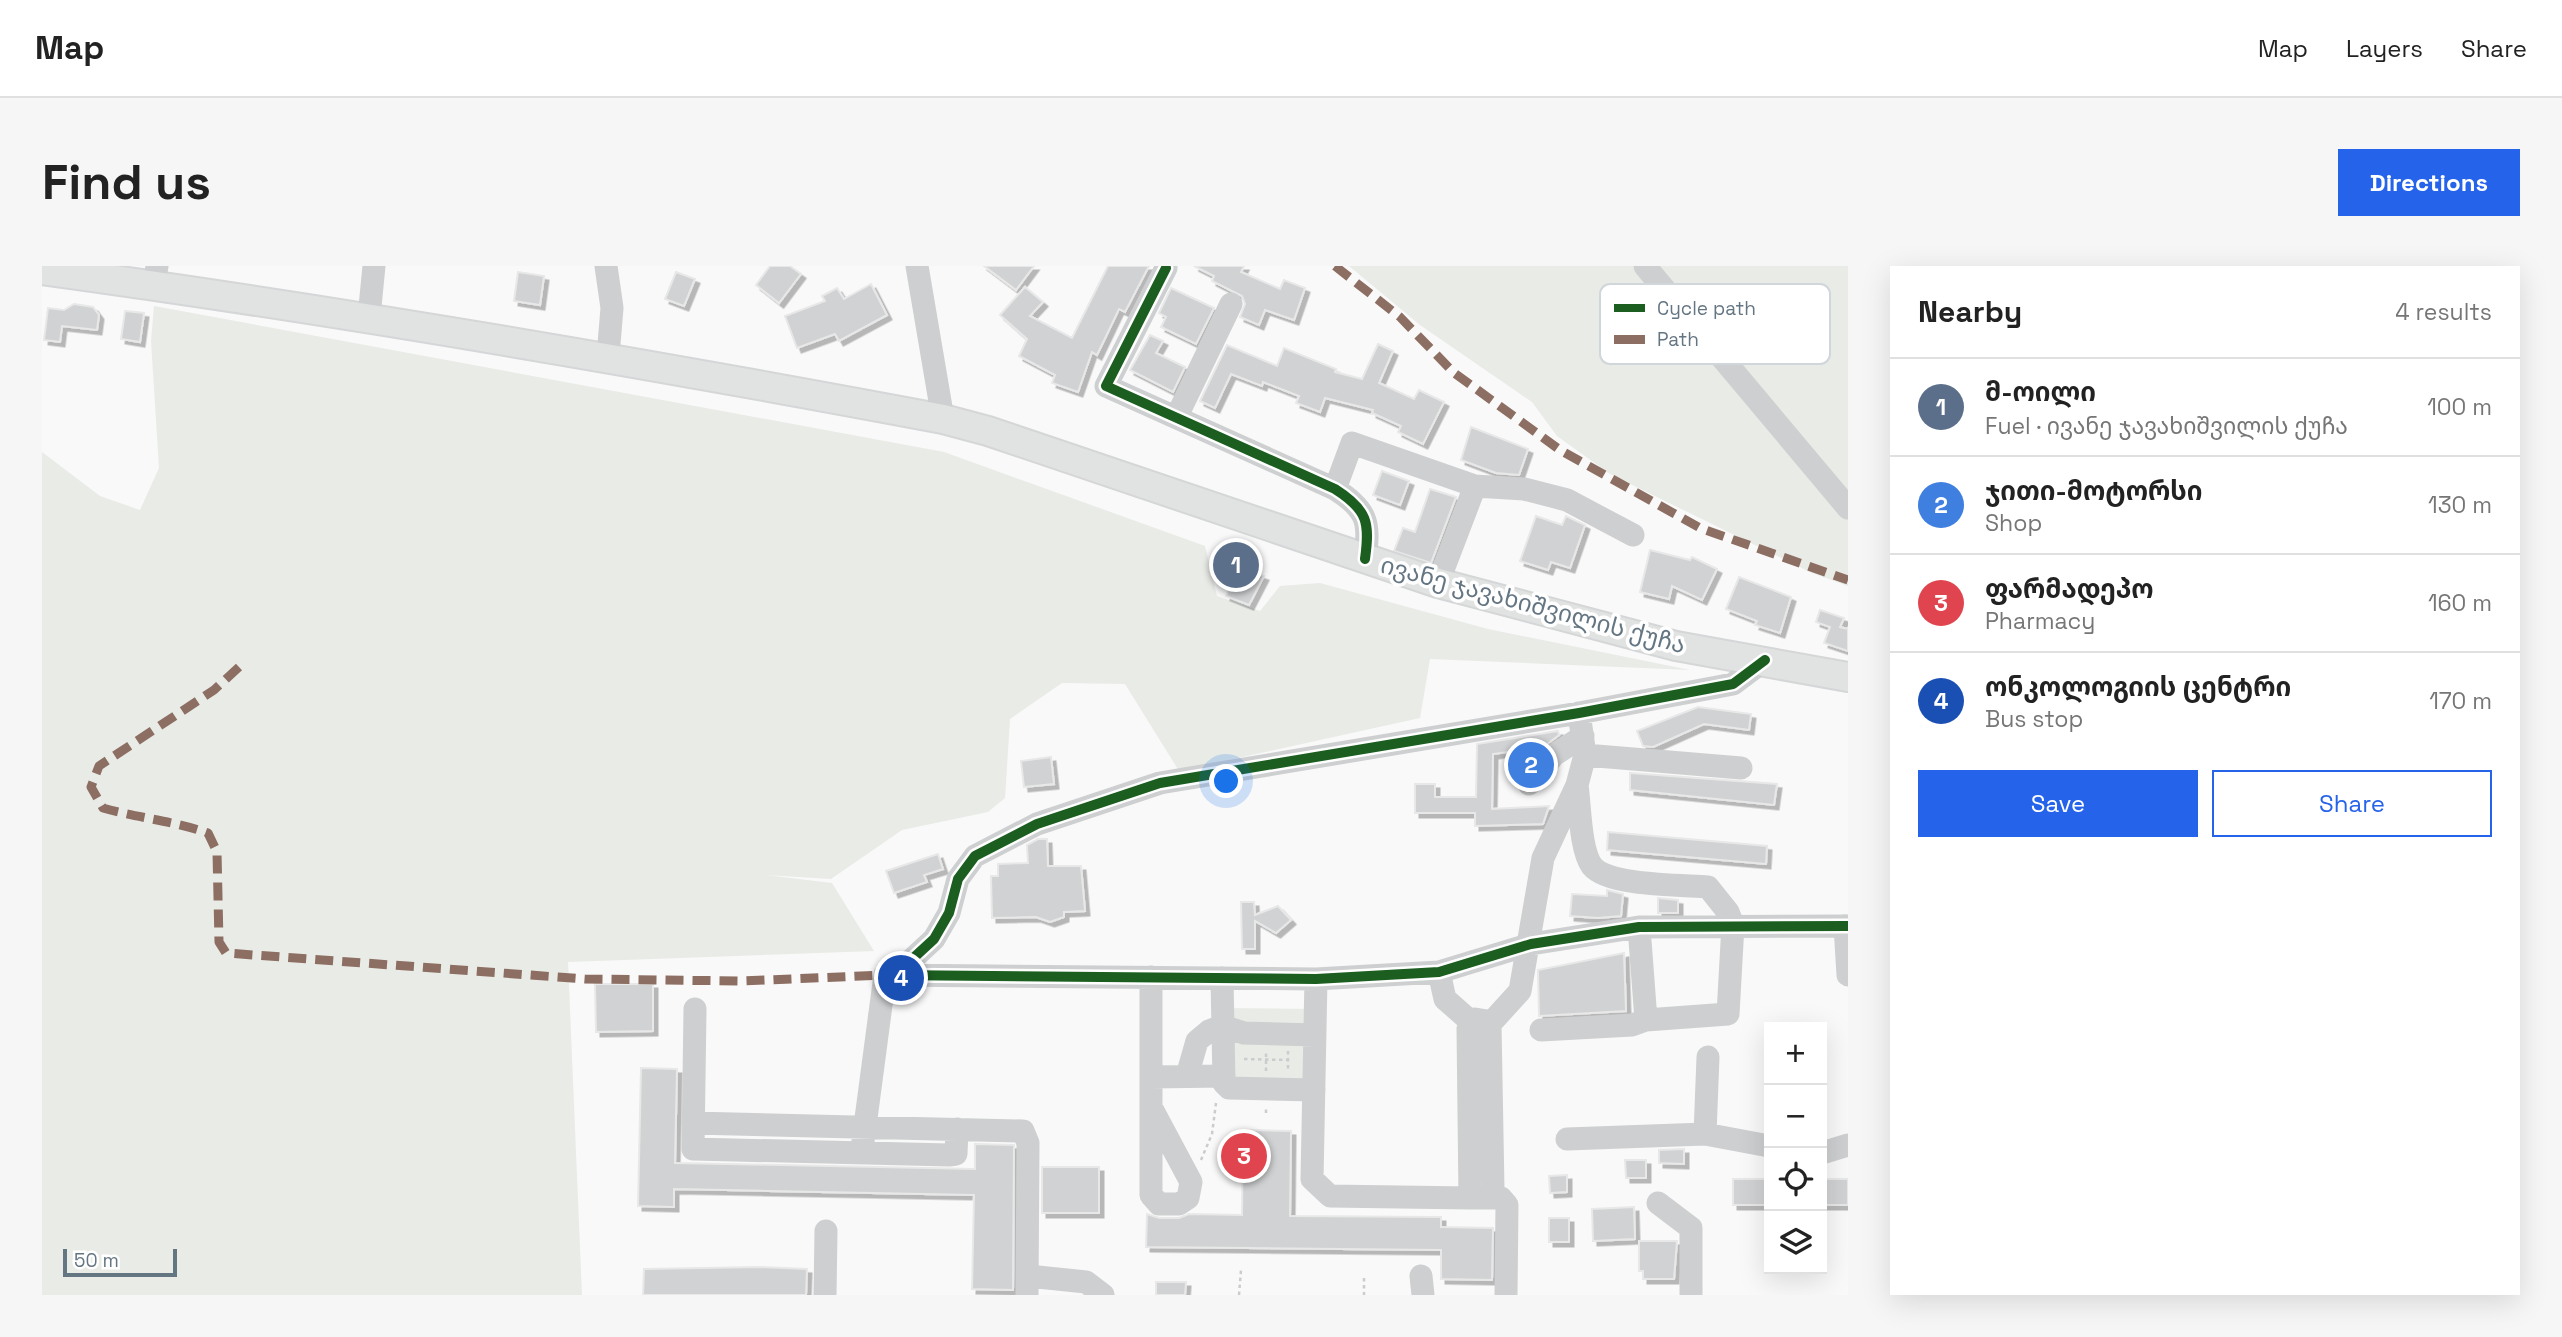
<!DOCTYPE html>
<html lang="en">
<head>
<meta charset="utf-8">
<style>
	:root { --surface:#fff; --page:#f6f6f6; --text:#222; --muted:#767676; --line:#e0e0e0; --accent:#2563eb }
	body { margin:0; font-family:"Space Grotesk","Noto Sans Georgian",sans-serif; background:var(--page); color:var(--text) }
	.controls { position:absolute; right:21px; bottom:21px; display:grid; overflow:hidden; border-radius:0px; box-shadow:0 7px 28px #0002 }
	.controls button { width:63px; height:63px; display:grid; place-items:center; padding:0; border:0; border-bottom:2px solid var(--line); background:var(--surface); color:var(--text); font:35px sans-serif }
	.scale { position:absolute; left:21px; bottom:18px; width:114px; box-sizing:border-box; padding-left:7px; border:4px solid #657683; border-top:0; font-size:19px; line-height:24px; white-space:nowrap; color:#657683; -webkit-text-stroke:5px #fff; paint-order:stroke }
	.you { position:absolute; left:1185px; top:516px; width:24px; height:24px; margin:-18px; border:5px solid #fff; border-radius:50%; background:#1a73e8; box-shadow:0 0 0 10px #1a73e833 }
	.badge { display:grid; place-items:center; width:46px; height:46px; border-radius:50%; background:var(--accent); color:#fff; font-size:23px; font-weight:700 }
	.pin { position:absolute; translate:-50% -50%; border:4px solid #fff; box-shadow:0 2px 7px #0006 }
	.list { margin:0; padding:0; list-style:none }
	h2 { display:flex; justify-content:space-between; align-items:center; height:91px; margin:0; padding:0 28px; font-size:30px }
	h2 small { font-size:23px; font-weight:400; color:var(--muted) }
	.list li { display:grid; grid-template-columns:46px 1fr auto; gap:21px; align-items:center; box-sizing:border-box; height:98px; padding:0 28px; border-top:2px solid var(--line) }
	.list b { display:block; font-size:26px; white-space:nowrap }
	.list p { margin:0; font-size:23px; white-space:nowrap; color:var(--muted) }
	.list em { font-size:23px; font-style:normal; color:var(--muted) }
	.actions { display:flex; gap:14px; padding:21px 28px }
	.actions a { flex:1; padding:16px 0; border:2px solid var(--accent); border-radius:0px; text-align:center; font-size:24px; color:var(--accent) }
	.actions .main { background:var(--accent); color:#fff }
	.icon { flex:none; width:38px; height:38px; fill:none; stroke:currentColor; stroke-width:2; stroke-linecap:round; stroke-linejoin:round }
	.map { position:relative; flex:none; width:1806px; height:1029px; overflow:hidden; border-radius:0px }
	header { display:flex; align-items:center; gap:42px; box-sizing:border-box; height:98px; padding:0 35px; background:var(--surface); border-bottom:2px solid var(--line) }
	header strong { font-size:33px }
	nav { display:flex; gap:38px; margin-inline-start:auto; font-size:24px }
	.intro { display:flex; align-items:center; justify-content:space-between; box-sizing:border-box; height:168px; padding:0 42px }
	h1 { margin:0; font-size:49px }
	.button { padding:18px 32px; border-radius:0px; background:var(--accent); color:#fff; font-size:24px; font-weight:700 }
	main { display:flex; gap:42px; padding:0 42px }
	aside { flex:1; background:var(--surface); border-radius:0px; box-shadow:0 7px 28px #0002 }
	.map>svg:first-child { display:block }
	.green { fill:#e8ebe6 }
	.building { fill:#d0d2d3; stroke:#e8e8e8; stroke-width:2; filter:url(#shadow) }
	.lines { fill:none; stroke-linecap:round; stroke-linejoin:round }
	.major-casing { stroke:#d5d6d7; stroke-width:32 }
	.path { stroke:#cbcccd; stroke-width:2.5; stroke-dasharray:3.5 3.5; stroke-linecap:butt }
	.minor { stroke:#cecfd0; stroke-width:23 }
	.major { stroke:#e1e2e2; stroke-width:28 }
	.quiet { stroke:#8d6e63; stroke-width:9; stroke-dasharray:18 9; stroke-linecap:butt }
	.cycleway-casing { stroke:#fff; stroke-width:15 }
	.cycleway { stroke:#1b5e20; stroke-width:10 }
	.labels { text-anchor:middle; stroke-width:7; stroke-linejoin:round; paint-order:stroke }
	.street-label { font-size:24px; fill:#657683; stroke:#fff }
	.key { fill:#fff; stroke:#d1d6da; stroke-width:2 }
	.key-label { font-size:19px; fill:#657683 }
</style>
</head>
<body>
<header>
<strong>Map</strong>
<nav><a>Map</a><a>Layers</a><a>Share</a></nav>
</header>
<div class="intro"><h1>Find us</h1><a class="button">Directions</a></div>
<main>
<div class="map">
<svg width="1806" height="1029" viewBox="0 0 1806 1029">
	<defs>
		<filter id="shadow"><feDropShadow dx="4.5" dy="4.5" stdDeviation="0" flood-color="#0004"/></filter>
	</defs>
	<rect width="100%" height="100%" fill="#f9f9f9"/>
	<path class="green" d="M 1307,0 L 1806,0 L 1806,320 L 1770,307 L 1568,208 L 1515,170 L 1490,136 L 1378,59 Z
		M 112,40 L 902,186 L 1163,280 L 1175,330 L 1218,345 L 1238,320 L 1278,317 L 1446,363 L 1648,404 L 1388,393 L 1378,452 L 1137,505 L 1083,418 L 1020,417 L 968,453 L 963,532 L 946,546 L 860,564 L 789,613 L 724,609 L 790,617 L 832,685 L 526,696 L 540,1029 L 0,1029 L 0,186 L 58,230 L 98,244 L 117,202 L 109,75 Z
		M 1181,742 L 1273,743 L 1272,824 L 1187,822 Z"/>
	<path class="building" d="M 728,0 L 748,0 L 759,8 L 737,37 L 714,19 Z
		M 942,0 L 992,0 L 974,24 Z
		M 1066,0 L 1107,0 L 1083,46 L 1077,43 L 1055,89 L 1050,86 L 1036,126 L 1010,117 L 1013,109 L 977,90 L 985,73 L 958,49 L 983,21 L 1001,36 L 988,50 L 1030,72 Z
		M 1152,0 L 1202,0 L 1199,6 L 1238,23 L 1242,14 L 1263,22 L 1252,54 L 1223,44 L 1217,59 L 1198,51 L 1203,38 L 1200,30 L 1170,15 L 1172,10 Z
		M 476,6 L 502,10 L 498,39 L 472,35 Z
		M 634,6 L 653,13 L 642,40 L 623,33 Z
		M 829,18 L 845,49 L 797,75 L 793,68 L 755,82 L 743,50 L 783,35 L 780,30 L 795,22 L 802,33 Z
		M 1129,22 L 1172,42 L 1154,78 L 1119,61 L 1124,51 L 1117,47 Z
		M 32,38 L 51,41 L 57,49 L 55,64 L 20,60 L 18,76 L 2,74 L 6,42 L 22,44 Z
		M 83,45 L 102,47 L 98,76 L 79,73 Z
		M 1108,69 L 1121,75 L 1114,87 L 1143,101 L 1131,126 L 1088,104 Z
		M 1336,78 L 1351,85 L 1337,117 L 1372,133 L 1377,124 L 1402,136 L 1381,178 L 1356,166 L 1359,160 L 1330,147 L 1331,144 L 1283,132 L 1278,146 L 1254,137 L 1257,130 L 1221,116 L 1220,120 L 1189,108 L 1173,142 L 1158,135 L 1185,79 L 1235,100 L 1242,82 L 1294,103 L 1293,106 L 1320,113 Z
		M 1429,161 L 1486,183 L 1477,209 L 1454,207 L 1419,194 Z
		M 1340,205 L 1367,215 L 1358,239 L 1331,229 Z
		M 1388,223 L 1414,231 L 1389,297 L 1352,285 L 1361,262 L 1373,266 Z
		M 1494,250 L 1520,259 L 1524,250 L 1543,259 L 1528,302 L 1509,296 L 1506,304 L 1478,295 Z
		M 1608,284 L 1648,294 L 1650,291 L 1675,303 L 1660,334 L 1630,320 L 1627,333 L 1598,326 Z
		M 1199,302 L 1222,310 L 1207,339 L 1184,330 L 1188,319 L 1192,320 Z
		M 1697,311 L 1749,331 L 1738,367 L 1713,359 L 1715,355 L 1684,343 Z
		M 1778,344 L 1802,352 L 1798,361 L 1806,363 L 1806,385 L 1782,377 L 1788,361 L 1774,356 Z
		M 1656,441 L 1709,448 L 1707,464 L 1662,458 L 1611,481 L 1601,480 L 1595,465 Z
		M 1516,465 L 1517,469 L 1501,481 L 1451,488 L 1450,543 L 1507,540 L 1501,558 L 1433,560 L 1433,547 L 1373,547 L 1373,518 L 1393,518 L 1393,531 L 1434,531 L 1435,478 Z
		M 1009,491 L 1012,518 L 982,521 L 979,495 Z
		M 1588,507 L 1735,518 L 1732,539 L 1588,524 Z
		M 1566,566 L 1725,580 L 1724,598 L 1565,584 Z
		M 996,573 L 1005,573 L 1006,600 L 1039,600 L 1043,645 L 1022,646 L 1022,651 L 1008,656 L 994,651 L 950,652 L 949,610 L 956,610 L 956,598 L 986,597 L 985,579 Z
		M 896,588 L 901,603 L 882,609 L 885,616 L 852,627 L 844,605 Z
		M 1565,624 L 1581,628 L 1579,650 L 1556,652 L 1528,650 L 1530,628 L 1565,630 Z
		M 1616,632 L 1636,634 L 1636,647 L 1616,647 Z
		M 1199,636 L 1212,636 L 1213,649 L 1236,640 L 1249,654 L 1234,667 L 1213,655 L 1213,683 L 1200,683 Z
		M 1582,687 L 1584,745 L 1497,750 L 1496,704 Z
		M 553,718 L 611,718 L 611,765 L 554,766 Z
		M 599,802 L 635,803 L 633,897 L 933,903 L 933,878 L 972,879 L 971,1024 L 930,1023 L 932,929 L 632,923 L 632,941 L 596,940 Z
		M 1201,864 L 1249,865 L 1248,950 L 1399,951 L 1399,961 L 1451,962 L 1450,1014 L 1399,1013 L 1399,984 L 1104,981 L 1105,948 L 1117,952 L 1137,952 L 1147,948 L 1200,949 Z
		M 1642,883 L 1642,898 L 1617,897 L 1617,884 Z
		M 1583,894 L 1604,894 L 1604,912 L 1584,912 Z
		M 1000,901 L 1057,901 L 1057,947 L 1000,947 Z
		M 1525,909 L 1525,926 L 1508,927 L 1507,910 Z
		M 1691,913 L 1727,913 L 1727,939 L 1691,939 Z
		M 1780,913 L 1806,913 L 1806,939 L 1780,939 Z
		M 1592,941 L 1593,973 L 1551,975 L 1550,943 Z
		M 1507,952 L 1527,952 L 1527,976 L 1507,976 Z
		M 1597,975 L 1635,975 L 1632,1013 L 1601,1013 L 1601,1005 L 1597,1005 Z
		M 718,1001 L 765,1003 L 764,1029 L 601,1029 L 602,1003 Z
		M 1114,1016 L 1144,1016 L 1143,1029 L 1114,1029 Z"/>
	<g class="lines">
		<g class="major-casing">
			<path id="major" d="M 0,4 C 302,45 602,97 901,153 L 946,165 L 1396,317 L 1634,380 L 1806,411"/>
		</g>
		<path class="path" d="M 1246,785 L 1246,803
			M 1202,793 L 1246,794
			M 1224,805 L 1224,787
			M 1224,847 L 1224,840
			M 1159,894 L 1170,868 L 1174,837
			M 1322,1012 L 1322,1029
			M 1197,1029 L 1199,1004"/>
		<path class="minor" d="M 564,0 L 570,42 L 566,90
			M 875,0 L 901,153
			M 1603,0 L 1806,242
			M 1124,2 L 1064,120 L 1293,223 C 1326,244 1328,257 1323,293
			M 112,19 L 115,0
			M 327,51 L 332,0
			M 1135,150 L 1189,38
			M 1433,220 L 1482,223 L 1525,234 L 1591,269
			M 1293,223 L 1310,177 L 1433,220 L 1396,317
			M 1543,489 L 1699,502
			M 1487,518 L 1512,489 L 1541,470
			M 1535,519 C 1538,539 1538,584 1550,600 C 1566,620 1640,619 1666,621 L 1686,646 L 1691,659 L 1686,748 L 1604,754
			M 1803,660 L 1806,709
			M 1397,706 L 1403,733 L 1428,755
			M 843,709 L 866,697 L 892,673 L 907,647 L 916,613 L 933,590 L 995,558 L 1118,517 L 1537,447 L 1691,418 L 1723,394
			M 847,709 L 1274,713 L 1397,706 L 1489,678 L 1597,661 L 1806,660
			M 1109,711 L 1109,929 L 1117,938 L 1137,938 L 1146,932 L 1149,916 L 1109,841
			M 1180,712 L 1182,817 L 1187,822 L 1272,824
			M 1274,713 L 1270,913 L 1288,930 L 1428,932 L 1426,762 L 1433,753 L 1445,755 L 1448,758
			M 653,743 L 651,883 L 907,889 L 914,888 L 915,863
			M 1499,764 L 1590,759 L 1604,754 L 1597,661
			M 1145,810 L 1155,775 L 1167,765 L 1180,760 L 1202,767 L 1273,769
			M 1109,811 L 1182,810
			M 651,857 L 981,865 L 986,877 L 985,1029
			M 1663,868 L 1666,791
			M 1525,873 L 1663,868 L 1727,880
			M 821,875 L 843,709
			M 1780,887 L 1806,879
			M 1428,932 L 1444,932 L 1451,924 L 1448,758 L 1478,725 L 1501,592 L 1535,519 L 1543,489 L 1537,447
			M 1444,932 L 1459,932 L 1465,939 L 1464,1029
			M 1616,937 L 1649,962 L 1649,1029
			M 986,1010 L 1044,1016 L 1061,1029
			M 1379,1010 L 1381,1029
			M 783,1029 L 784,965"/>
		<use href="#major" class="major"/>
		<path class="quiet" d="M 1293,0 L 1358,51 L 1411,106 L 1518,184 L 1658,262 L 1806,314
			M 197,401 L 172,424 L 57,500 L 49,521 L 61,542 C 96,552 132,555 166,567 L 175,586 L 177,676 L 184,687 L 543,713 L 699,715 L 843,709"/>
		<g class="cycleway-casing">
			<path id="cycleway" d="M 1124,2 L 1064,120 L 1293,223 C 1326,244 1328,257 1323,293
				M 843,709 L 866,697 L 892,673 L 907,647 L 916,613 L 933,590 L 995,558 L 1118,517 L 1537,447 L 1691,418 L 1723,394
				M 847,709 L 1274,713 L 1397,706 L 1489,678 L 1597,661 L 1806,660"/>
		</g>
		<use href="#cycleway" class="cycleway"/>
	</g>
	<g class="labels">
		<g class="street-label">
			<text transform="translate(1491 339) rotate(15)" y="8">ივანე ჯავახიშვილის ქუჩა</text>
		</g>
	</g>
	<rect x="1558" y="18" width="230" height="80" rx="10" class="key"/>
	<rect x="1572" y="38" width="31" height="8" fill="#1b5e20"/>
	<rect x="1572" y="69" width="31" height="9" fill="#8d6e63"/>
	<g class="key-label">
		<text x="1615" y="49">Cycle path</text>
		<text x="1615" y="80">Path</text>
	</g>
</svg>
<div class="controls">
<button>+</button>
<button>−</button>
<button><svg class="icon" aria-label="locate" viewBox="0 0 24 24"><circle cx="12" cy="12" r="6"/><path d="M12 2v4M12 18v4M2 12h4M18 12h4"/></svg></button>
<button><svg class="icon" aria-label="layers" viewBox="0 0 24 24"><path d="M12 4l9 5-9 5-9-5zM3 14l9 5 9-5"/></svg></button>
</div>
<div class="scale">50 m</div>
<div class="you"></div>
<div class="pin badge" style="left:1194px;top:299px;background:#5c6f8a">1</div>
<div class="pin badge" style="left:1489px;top:499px;background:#3f7fe0">2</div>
<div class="pin badge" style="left:1202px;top:890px;background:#e0444e">3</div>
<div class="pin badge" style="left:859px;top:712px;background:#1a4fb4">4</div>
</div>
<aside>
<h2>Nearby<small>4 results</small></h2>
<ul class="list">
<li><span class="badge" style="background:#5c6f8a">1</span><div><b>მ-ოილი</b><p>Fuel · ივანე ჯავახიშვილის ქუჩა</p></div><em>100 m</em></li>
<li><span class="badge" style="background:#3f7fe0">2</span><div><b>ჯითი-მოტორსი</b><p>Shop</p></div><em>130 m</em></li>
<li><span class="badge" style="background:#e0444e">3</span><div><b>ფარმადეპო</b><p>Pharmacy</p></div><em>160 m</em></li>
<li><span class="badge" style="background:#1a4fb4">4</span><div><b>ონკოლოგიის ცენტრი</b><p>Bus stop</p></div><em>170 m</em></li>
</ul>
<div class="actions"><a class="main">Save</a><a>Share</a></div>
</aside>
</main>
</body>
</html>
